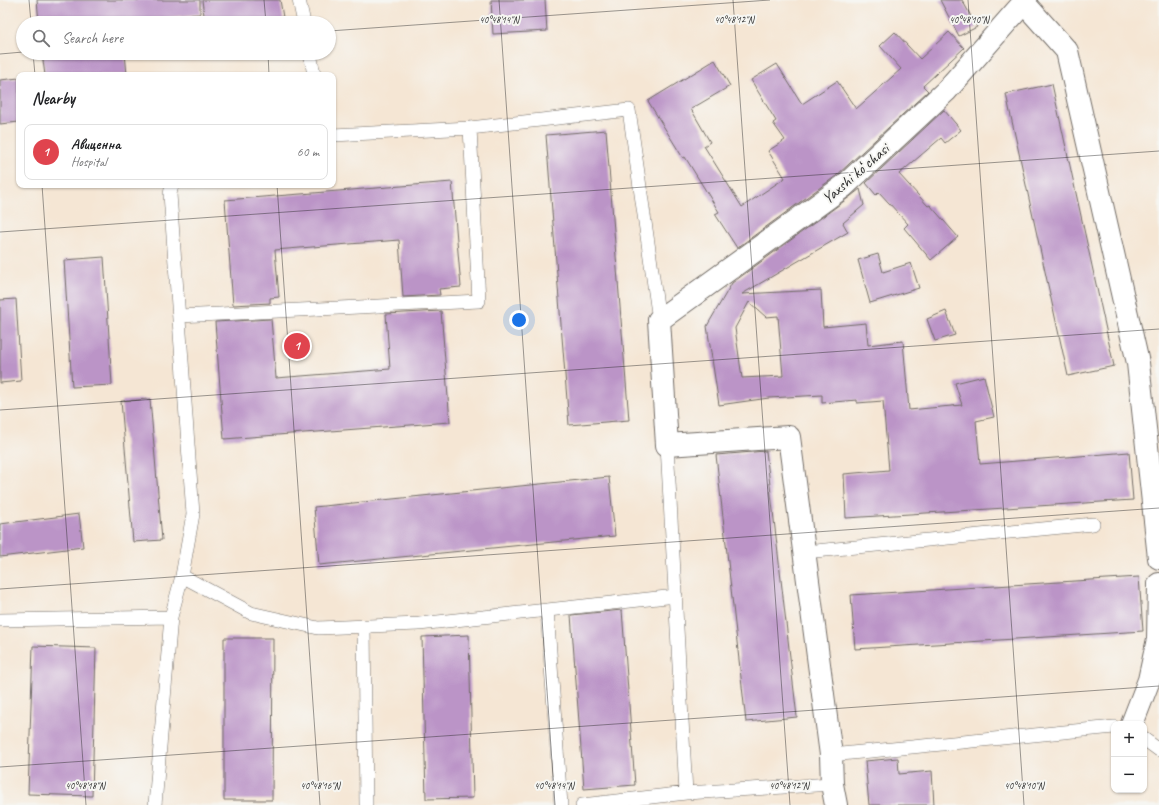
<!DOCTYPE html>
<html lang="en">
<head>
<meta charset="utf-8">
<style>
	:root { --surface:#fff; --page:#f6f6f6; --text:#202124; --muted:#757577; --line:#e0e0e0; --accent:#2563eb }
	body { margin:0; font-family:Caveat,sans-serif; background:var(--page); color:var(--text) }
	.controls { position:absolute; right:12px; bottom:12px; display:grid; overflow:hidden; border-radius:8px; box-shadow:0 1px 3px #0004 }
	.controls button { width:36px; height:36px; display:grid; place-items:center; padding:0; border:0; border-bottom:1px solid var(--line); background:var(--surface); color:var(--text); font:20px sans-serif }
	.you { position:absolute; left:519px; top:320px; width:14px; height:14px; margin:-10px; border:3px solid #fff; border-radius:50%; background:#1a73e8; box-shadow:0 0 0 6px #1a73e833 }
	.badge { display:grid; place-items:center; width:26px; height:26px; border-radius:50%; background:var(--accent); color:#fff; font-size:13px; font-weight:700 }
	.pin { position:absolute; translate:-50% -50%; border:2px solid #fff; box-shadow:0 1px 4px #0006 }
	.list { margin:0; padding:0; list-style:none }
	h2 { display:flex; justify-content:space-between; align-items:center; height:52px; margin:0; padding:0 16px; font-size:17px }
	h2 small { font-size:13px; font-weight:400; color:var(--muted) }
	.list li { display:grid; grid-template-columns:26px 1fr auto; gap:12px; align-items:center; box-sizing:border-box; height:56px; margin:0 8px 8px; padding:0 8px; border:1px solid var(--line); border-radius:8px }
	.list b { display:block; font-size:15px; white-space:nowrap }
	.list p { margin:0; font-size:13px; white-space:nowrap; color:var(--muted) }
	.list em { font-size:13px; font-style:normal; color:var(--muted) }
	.icon { flex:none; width:22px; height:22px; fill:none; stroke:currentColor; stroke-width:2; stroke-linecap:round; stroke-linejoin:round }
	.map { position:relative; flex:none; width:1159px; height:805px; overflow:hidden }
	.search { position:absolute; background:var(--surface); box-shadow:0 1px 3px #0004; left:16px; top:16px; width:320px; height:44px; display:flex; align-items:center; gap:10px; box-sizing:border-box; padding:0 14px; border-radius:22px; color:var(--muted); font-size:15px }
	.panel { position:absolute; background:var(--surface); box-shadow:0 1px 3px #0004; left:16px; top:72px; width:320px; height:116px; border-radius:8px }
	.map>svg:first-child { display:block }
	.building { fill:#bb94c7; fill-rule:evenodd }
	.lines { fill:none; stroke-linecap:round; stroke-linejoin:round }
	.lane-casing { stroke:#726c66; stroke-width:14 }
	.street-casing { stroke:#726c66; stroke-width:24 }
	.lane { stroke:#fff; stroke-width:13 }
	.street { stroke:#fff; stroke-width:22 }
	.ticks { fill:none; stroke:#2b2b2b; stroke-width:1; stroke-opacity:0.45 }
	.labels { text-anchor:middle; stroke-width:4; stroke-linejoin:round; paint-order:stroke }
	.street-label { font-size:16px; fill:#2b2b2b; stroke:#f6f6f2 }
	.ticks-label { font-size:10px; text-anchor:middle; fill:#2b2b2b; stroke:#f6f6f2; stroke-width:4; stroke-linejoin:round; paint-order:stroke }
</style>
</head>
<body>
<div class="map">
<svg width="1159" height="805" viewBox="0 0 1159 805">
	<rect width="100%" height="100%" fill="#f6f6f2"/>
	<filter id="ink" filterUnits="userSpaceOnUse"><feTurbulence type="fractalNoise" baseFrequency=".025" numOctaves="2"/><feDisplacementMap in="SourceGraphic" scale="8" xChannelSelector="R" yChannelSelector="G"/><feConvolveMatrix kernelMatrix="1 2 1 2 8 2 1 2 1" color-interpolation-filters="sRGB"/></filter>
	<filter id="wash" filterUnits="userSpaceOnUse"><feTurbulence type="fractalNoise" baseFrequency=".012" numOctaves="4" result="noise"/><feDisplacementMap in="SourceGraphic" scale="16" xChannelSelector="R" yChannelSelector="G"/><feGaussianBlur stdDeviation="0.9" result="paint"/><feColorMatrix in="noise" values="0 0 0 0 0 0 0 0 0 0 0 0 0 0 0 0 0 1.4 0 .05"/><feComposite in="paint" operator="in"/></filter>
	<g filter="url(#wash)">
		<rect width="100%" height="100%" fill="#f5e6d4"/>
		<g id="blocks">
			<path class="building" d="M 37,0 L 200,0 L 200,14 L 122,22 L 122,23 L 39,23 Z
				M 202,0 L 280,0 L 284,23 L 205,23 Z
				M 491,0 L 545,0 L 547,31 L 493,34 Z
				M 940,0 L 962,0 L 977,27 L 959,36 Z
				M 895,32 L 920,59 L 949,32 L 964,48 L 923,86 L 928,91 L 836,176 L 737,248 L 715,214 L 719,212 L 685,157 L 683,158 L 648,101 L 715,60 L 730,86 L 691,109 L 710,142 L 704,146 L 742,207 L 785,178 L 768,151 L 785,140 L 773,123 L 776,121 L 751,80 L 777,64 L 802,104 L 837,81 L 856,109 L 901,69 L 880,46 Z
				M 42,53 L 125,53 L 127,75 L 45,75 Z
				M 19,78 L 19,122 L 0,124 L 0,80 Z
				M 1052,84 L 1114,366 L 1068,376 L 1006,94 Z
				M 944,110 L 961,130 L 945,143 L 941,138 L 899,174 L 928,206 L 930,205 L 958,237 L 931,260 L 904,228 L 908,224 L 879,192 L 876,195 L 866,183 Z
				M 606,130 L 629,420 L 569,425 L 546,135 Z
				M 452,182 L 461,287 L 439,289 L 440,295 L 403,297 L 399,240 L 275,250 L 279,297 L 270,298 L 270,303 L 233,305 L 225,200 Z
				M 860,189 L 864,205 L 843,223 L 848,232 L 742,294 L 821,290 L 823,327 L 866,323 L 868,345 L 903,341 L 909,410 L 962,405 L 955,383 L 984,376 L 994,417 L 976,421 L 980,464 L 1129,452 L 1133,500 L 846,518 L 844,474 L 889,470 L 883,401 L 857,403 L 857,400 L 822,403 L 822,395 L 769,398 L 719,405 L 707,326 L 732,283 L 851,196 ZM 749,302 L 766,317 L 778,316 L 783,376 L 742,378 L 735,328 Z
				M 878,254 L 883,272 L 911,263 L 919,288 L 870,303 L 858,260 Z
				M 104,257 L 112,385 L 72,387 L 64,260 Z
				M 16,299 L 21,381 L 0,383 L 0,300 Z
				M 441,311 L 450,422 L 224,439 L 215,322 L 271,319 L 276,378 L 390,369 L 386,314 Z
				M 946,311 L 955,335 L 935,341 L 927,319 Z
				M 150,399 L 162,540 L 133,542 L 121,401 Z
				M 766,451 L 797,717 L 746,722 L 716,455 Z
				M 609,477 L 615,536 L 319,565 L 314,507 Z
				M 79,514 L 83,547 L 0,557 L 0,524 Z
				M 1139,577 L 1143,631 L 855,649 L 851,595 Z
				M 622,610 L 635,785 L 584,789 L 571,615 Z
				M 469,635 L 473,798 L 426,799 L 422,637 Z
				M 224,638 L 273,638 L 272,800 L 224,800 Z
				M 33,646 L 96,648 L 92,796 L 28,794 Z
				M 898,758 L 899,774 L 932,771 L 934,805 L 869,805 L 865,761 Z"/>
		</g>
	</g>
	<g filter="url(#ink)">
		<use href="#blocks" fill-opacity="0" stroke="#726c66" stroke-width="1"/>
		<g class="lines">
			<g class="lane-casing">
				<path id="lane" d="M 299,0 L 304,23
					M 310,53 L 314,75
					M 333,135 L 470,128 L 629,110 L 659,320
					M 179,316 L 479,301 L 470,128
					M 667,445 L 686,793
					M 805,552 L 1093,524
					M 182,576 L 251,613 L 318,628 L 419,624 L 676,596
					M 547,610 L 561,805
					M 0,620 L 171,617
					M 364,626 L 366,805
					M 1144,739 L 1159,750
					M 831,755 L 1114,727
					M 155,805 L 171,617 L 182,576 L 193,514 L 170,194 L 172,185
					M 582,805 L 686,793 L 832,784"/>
			</g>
			<g class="street-casing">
				<path id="street" d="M 1024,3 L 1067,51 L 1138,363 L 1159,558
					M 1132,724 L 1149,680 L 1158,639 L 1159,584
					M 836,805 L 832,784 L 831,755 L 789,437 L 667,445 L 659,320 L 844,186 L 946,91 L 1026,0"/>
			</g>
			<use href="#lane" class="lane"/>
			<use href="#street" class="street"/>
		</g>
	</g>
	<path class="ticks" d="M 29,0 L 31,23M 264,0 L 266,23M 499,0 L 555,805M 733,0 L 790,805M 968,0 L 1024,805M 329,31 L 770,0M 33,53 L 35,75M 268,53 L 269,75M 0,54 L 23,52M 42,185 L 86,805M 277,185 L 320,805M 0,232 L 1159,151M 0,410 L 1159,329M 0,589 L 1159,508M 0,767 L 1159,686"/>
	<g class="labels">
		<g class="street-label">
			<text transform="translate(855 173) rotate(-41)" y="6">Yaxshi koʻchasi</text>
		</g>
	</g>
	<g class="ticks-label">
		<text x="499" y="23">40°48'14"N</text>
		<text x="734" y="23">40°48'12"N</text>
		<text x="969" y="23">40°48'10"N</text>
		<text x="85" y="789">40°48'18"N</text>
		<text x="320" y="789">40°48'16"N</text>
		<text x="554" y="789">40°48'14"N</text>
		<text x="789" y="789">40°48'12"N</text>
		<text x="1024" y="789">40°48'10"N</text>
	</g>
</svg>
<div class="controls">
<button>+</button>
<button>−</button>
</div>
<div class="you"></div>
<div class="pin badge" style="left:297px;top:346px;background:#e0444e">1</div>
<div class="search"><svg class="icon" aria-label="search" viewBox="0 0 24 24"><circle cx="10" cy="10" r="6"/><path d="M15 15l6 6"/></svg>Search here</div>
<section class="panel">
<h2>Nearby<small></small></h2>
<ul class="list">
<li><span class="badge" style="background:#e0444e">1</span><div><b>Авиценна</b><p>Hospital</p></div><em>60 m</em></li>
</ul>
</section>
</div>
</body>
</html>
